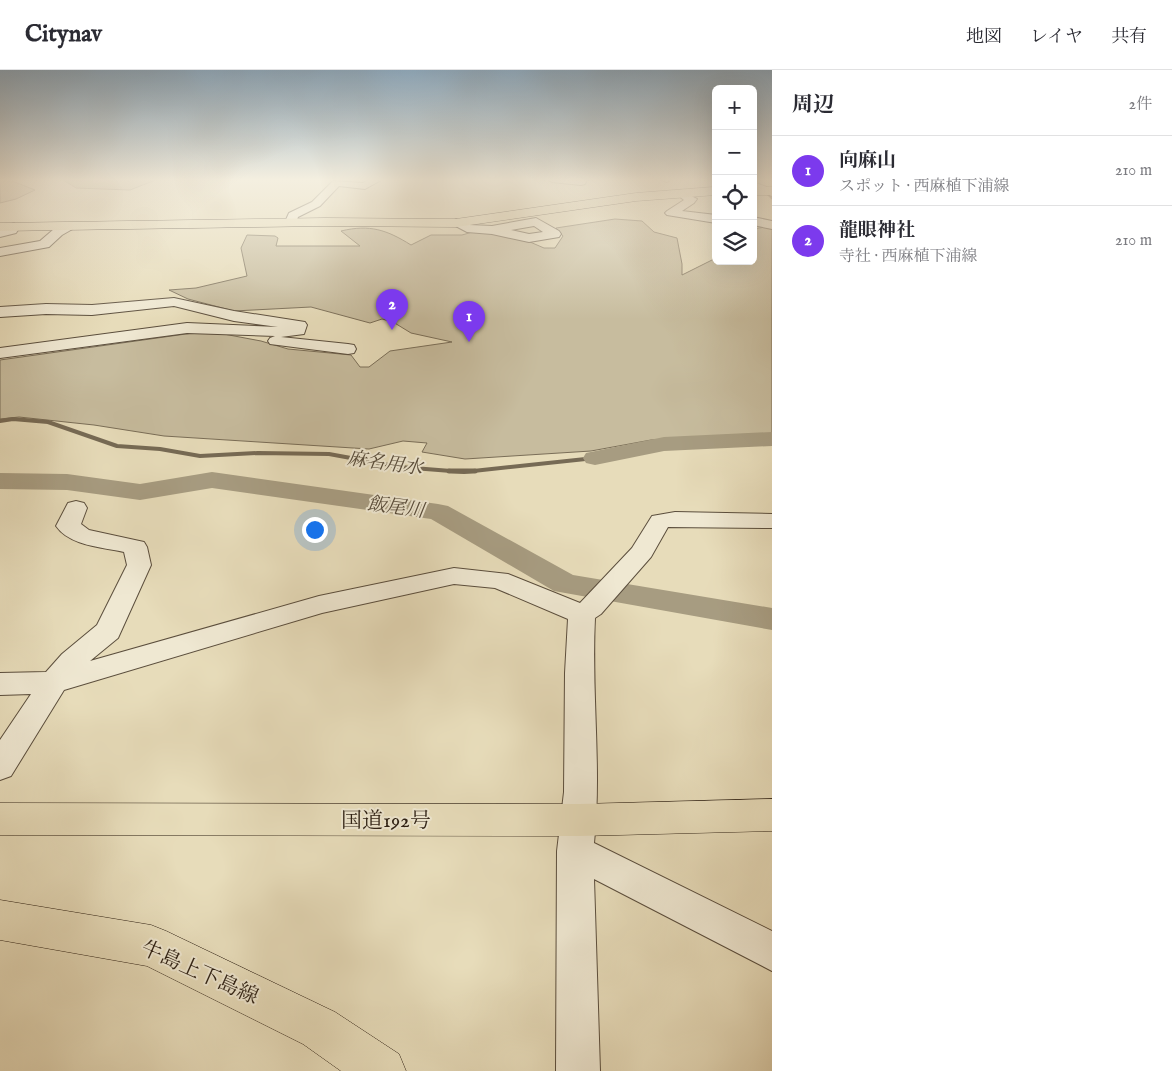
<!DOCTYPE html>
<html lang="ja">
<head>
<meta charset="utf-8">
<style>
	:root { --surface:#fff; --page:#f7f7f7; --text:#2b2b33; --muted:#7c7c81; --line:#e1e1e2; --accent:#7c3aed }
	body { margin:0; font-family:"IM FELL English","Noto Serif JP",serif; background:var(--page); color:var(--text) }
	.controls { position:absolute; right:15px; top:15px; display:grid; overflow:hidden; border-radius:8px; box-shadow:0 5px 20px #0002 }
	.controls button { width:45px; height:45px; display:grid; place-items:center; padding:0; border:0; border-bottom:1px solid var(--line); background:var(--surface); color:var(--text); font:25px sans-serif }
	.you { position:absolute; left:314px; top:459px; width:18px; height:18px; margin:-12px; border:4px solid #fff; border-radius:50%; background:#1a73e8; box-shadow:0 0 0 8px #1a73e833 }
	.badge { display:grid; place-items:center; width:32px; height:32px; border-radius:50%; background:var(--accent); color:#fff; font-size:16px; font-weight:700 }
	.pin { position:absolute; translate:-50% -41px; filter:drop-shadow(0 1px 2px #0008) }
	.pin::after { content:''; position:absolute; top:26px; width:18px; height:15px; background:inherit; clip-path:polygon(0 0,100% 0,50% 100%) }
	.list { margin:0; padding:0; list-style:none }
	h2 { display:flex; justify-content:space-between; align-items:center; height:65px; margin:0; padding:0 20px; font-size:21px }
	h2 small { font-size:16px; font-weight:400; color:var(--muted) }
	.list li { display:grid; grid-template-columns:32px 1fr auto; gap:15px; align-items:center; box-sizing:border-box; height:70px; padding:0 20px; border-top:1px solid var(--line) }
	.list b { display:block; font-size:19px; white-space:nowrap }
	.list p { margin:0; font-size:16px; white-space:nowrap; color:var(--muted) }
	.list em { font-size:16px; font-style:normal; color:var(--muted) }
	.icon { flex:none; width:28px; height:28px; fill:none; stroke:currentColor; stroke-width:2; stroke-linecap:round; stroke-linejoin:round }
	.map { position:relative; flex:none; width:772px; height:1001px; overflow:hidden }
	header { display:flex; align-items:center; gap:30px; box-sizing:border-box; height:70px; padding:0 25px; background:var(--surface); border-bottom:1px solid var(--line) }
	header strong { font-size:24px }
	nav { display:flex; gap:28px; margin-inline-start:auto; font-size:18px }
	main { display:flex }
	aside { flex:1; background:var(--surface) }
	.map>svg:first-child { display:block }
	.green { fill:#c7bc9e; stroke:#7a6e58 }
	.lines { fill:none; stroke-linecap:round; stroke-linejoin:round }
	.stream-far2 { stroke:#766a55; stroke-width:2.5 }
	.stream-far1 { stroke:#766a55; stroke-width:4 }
	.stream { stroke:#766a55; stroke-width:5 }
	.river { fill:#a79c81; fill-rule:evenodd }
	.minor-casing { stroke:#5b4e3d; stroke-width:2 }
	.major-casing { stroke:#2c1f13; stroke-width:1 }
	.highway-casing { stroke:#2c1f13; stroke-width:1 }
	.minor { fill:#efe8d2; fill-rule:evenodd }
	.major { fill:#e7dcba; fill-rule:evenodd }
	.highway { fill:#e7dcba; fill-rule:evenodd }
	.labels { text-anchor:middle; stroke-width:4; stroke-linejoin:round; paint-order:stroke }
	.water-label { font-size:19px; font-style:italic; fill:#574b3a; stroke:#efe8d2 }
	.near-street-label { font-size:21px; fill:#2c1f13; stroke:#efe8d2 }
</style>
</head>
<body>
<header>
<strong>Citynav</strong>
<nav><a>地図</a><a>レイヤ</a><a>共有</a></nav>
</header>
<main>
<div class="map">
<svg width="772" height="1001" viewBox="0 0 772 1001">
	<rect width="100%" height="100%" fill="#e7dcba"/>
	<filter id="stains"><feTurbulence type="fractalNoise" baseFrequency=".004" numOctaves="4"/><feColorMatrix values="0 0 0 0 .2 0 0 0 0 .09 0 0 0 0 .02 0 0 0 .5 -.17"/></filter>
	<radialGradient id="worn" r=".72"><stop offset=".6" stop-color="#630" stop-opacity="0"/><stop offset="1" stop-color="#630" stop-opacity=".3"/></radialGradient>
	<path class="green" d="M 0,109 L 7,109 L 35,120 L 16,129 L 0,133 Z
		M 62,109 L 158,109 L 130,120 L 76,118 Z
		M 615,149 L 642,151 L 654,162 L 677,168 L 682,194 L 682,205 L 716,188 L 716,191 L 753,191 L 753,159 L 772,156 L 772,364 L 651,370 L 591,381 L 465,389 L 422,382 L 427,373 L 403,371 L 369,379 L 164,366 L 94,355 L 19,347 L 0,349 L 0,290 L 193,263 L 213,262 L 261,271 L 288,279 L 351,285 L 360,297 L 369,297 L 390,281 L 452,272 L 411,263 L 393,252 L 382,249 L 370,253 L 311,237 L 234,241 L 188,229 L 169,220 L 196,218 L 247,206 L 241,178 L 247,165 L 275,166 L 278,168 L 276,176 L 360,176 L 341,161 C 370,154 387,160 411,175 L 431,165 L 462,165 L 476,161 L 523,169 L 544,178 L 555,178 L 563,166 L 556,158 Z"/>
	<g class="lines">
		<path class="stream-far2" d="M 765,121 L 772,128"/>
		<path class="stream-far1" d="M 0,351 L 13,349 L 48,352 L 117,376 L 160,379 L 200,386 L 258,383 L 329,384 L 400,397 L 464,402 L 595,388"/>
		<path class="stream" d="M 449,401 L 475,401"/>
		<path class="river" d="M 772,362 L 772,376 L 664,381 L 595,395 L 586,393 L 583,388 L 586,383 L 664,367 Z
			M 212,402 L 438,434 L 448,436 L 573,505 L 772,538 L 772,560 L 554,521 L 431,449 L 212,418 L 140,430 L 67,420 L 0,419 L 0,403 L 67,404 L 140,414 Z"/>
		<g class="minor-casing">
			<path id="minor" d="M 370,109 L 383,109 L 365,119 L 339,116 L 320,136 L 298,147 L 295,155 L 291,156 L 285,152 L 289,143 L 312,132 L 333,111 L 363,113 Z
				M 547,109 L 587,109 L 585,114 L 581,115 L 552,112 Z
				M 659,109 L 672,109 L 667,112 Z
				M 753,112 L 772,119 L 772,126 L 753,119 Z
				M 680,120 L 697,129 L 694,133 L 682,141 L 716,145 L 716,153 L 667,145 L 665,143 L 667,141 L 684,130 L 675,123 Z
				M 753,147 L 772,151 L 772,159 L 753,155 Z
				M 536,148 L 559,161 L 561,164 L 559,167 L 529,172 L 492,164 L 467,162 L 450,153 L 456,149 L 469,155 L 492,156 ZM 534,156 L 543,162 L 529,164 L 511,160 Z
				M 14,153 L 20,157 L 16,163 L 0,167 L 0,159 Z
				M 70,153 L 74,154 L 76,157 L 62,165 L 49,177 L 0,186 L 0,178 L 40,171 L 54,159 Z
				M 174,228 L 234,241 L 305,252 L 307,255 L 304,264 L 281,267 L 348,274 L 354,275 L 356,279 L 354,283 L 348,284 L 270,274 L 268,271 L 270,268 L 275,266 L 187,263 L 0,288 L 0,278 L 187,253 L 278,257 L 234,251 L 174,236 L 92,245 L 46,244 L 0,247 L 0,237 L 46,234 L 92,235 Z
				M 76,431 L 84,433 L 87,438 L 81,454 L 89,460 L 144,472 L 147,477 L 151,495 L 118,568 L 90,591 L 319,526 L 454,498 L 508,504 L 580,533 L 632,478 L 652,446 L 675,442 L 772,444 L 772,458 L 668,457 L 651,487 L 601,544 L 595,548 C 591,623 602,698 594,773 L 772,861 L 772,901 L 594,809 L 600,1001 L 556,1001 L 557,781 L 564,722 L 565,603 L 568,549 L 495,518 L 454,514 L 322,543 L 64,620 L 11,706 L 0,710 L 0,670 L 31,624 L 0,625 L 0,603 L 46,602 L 62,584 L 97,555 L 127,495 L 124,482 C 102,477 70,476 56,456 L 68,433 Z"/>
		</g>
		<g class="major-casing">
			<path id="major" d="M 716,117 L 716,125 L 636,131 L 456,157 L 325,156 L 0,161 L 0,153 L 325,148 L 456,149 L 636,123 Z
				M 753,117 L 772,117 L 772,125 L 753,125 Z
				M 0,830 L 151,855 L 166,861 L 335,942 L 399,984 L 406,1001 L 341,1001 L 303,974 L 147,896 L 0,870 Z"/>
		</g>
		<g class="highway-casing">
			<path id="highway" d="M 772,729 L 772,761 L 580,766 L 0,765 L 0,733 L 580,734 Z"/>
		</g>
		<use href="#minor" class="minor"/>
		<use href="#major" class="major"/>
		<use href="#highway" class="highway"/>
	</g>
	<linearGradient id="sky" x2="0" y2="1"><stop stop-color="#8eaabf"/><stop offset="0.44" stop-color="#f4efe0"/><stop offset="1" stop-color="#f4efe0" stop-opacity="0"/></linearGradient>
	<rect width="772" height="249" fill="url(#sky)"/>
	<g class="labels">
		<g class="water-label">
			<text transform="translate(385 392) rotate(8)" y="7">麻名用水</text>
			<text transform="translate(396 436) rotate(8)" y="7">飯尾川</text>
		</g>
		<g class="near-street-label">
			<text x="386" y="757">国道192号</text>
			<text transform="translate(200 902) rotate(24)" y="7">牛島上下島線</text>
		</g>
	</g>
	<rect width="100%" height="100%" filter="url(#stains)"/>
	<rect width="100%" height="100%" fill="url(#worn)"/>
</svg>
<div class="controls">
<button>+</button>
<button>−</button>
<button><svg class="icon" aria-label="locate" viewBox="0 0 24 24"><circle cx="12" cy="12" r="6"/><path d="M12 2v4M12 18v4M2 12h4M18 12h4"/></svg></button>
<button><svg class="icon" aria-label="layers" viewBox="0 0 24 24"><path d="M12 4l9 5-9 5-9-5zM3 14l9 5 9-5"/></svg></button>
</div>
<div class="you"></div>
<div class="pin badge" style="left:469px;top:272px">1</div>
<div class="pin badge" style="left:392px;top:260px">2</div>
</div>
<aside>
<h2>周辺<small>2件</small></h2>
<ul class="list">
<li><span class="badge">1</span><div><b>向麻山</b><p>スポット · 西麻植下浦線</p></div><em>210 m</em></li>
<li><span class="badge">2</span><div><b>龍眼神社</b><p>寺社 · 西麻植下浦線</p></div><em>210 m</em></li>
</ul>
</aside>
</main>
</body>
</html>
